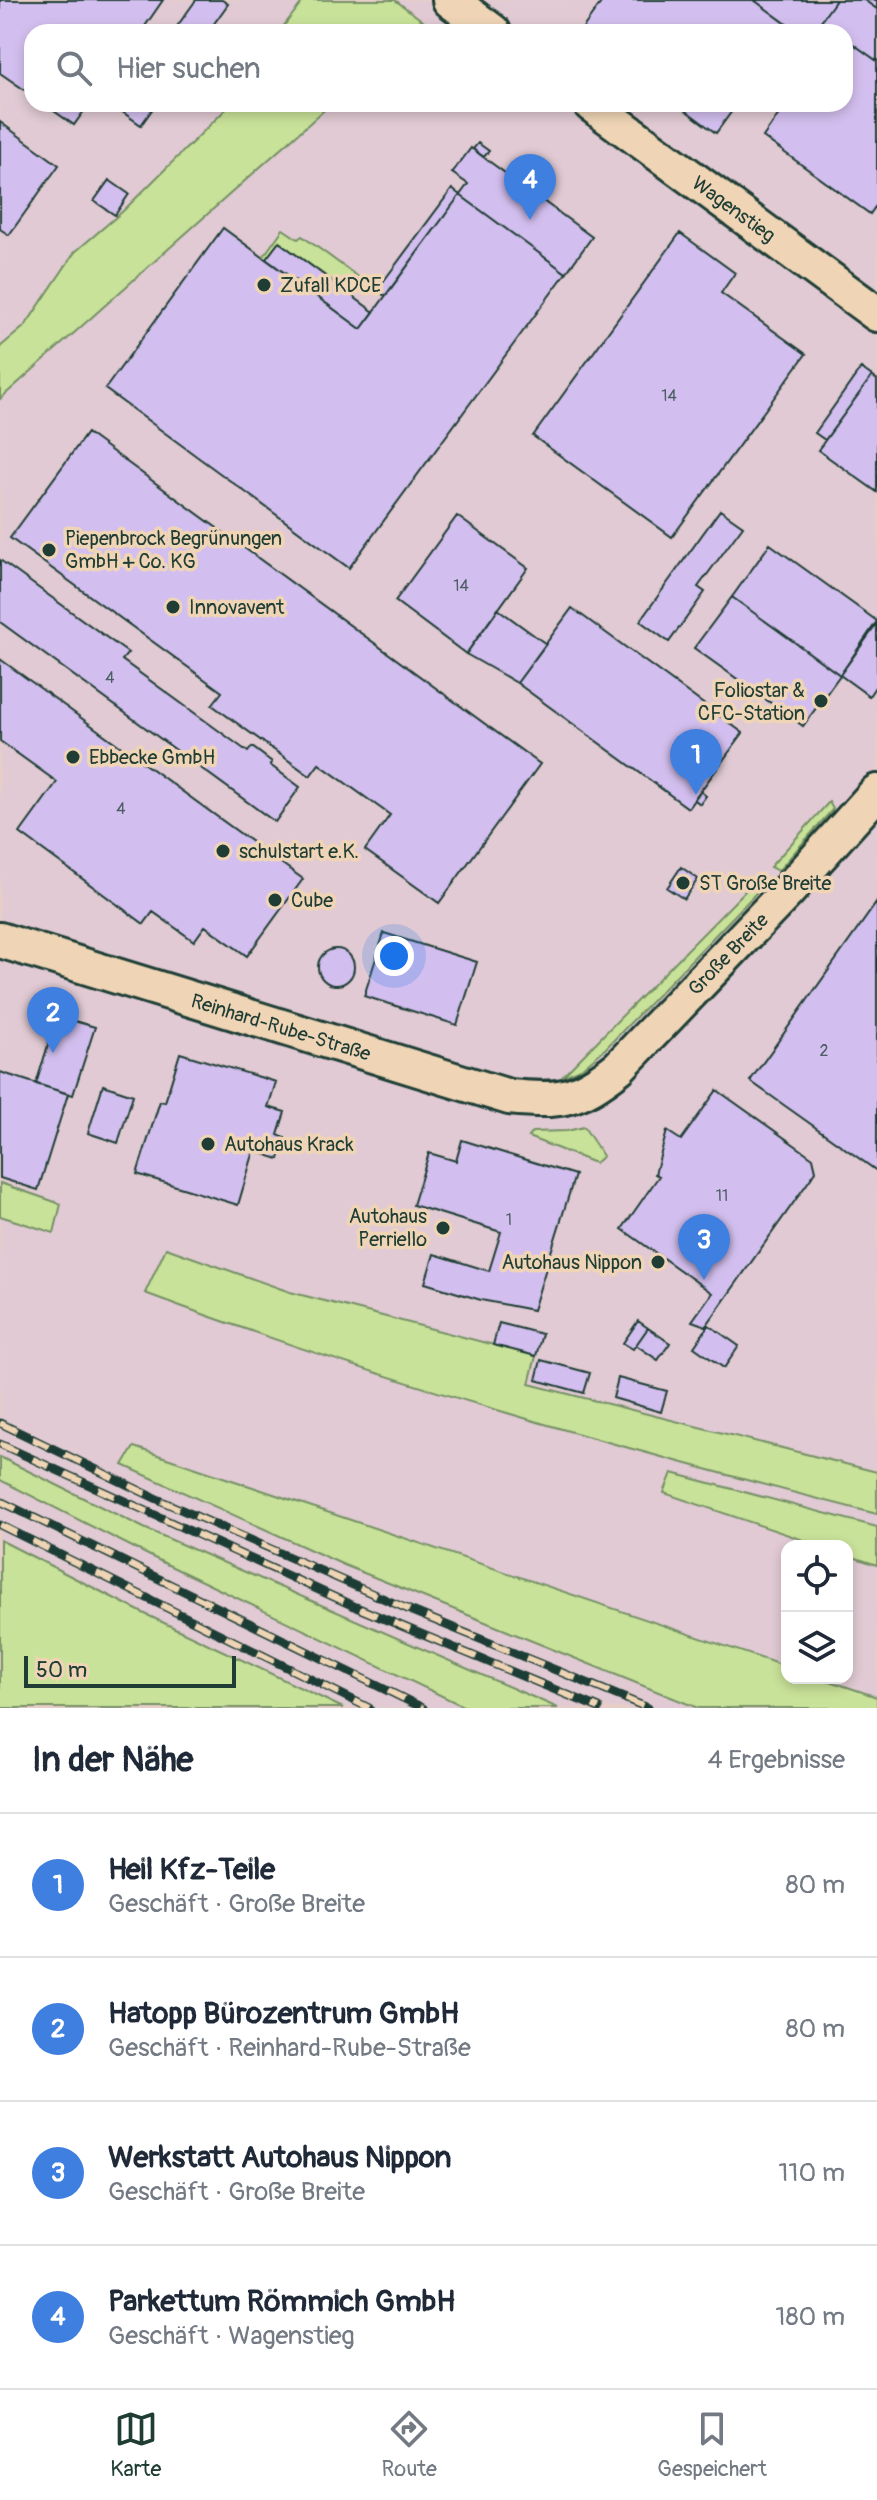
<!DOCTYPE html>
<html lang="de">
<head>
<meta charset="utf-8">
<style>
	:root { --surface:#fff; --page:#f2f2f3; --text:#1f2937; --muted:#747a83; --line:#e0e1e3; --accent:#1f3d34 }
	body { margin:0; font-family:Pangolin,sans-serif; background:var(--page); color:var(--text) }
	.controls { position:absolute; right:24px; bottom:24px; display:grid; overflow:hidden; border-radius:16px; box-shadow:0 4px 12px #0003 }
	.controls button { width:72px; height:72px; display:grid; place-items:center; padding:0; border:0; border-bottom:2px solid var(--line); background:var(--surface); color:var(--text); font:40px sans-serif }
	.scale { position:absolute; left:24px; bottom:20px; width:212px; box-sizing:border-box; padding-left:8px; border:4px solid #1f3d34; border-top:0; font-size:22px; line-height:28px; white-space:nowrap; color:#1f3d34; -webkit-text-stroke:6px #efd5b6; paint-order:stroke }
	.you { position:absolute; left:394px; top:956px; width:28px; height:28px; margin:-20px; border:6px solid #fff; border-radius:50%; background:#1a73e8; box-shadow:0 0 0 12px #1a73e833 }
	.badge { display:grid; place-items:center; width:52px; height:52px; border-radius:50%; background:var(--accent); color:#fff; font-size:26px; font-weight:700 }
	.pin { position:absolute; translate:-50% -66px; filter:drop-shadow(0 2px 4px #0008) }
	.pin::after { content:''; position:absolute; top:42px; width:28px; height:24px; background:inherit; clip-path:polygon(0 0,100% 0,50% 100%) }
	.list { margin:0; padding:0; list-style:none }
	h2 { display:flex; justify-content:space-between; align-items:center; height:104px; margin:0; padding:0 32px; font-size:34px }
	h2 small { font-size:26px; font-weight:400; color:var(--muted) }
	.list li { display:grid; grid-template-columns:52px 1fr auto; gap:24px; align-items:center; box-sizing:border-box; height:144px; padding:0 32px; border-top:2px solid var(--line) }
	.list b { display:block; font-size:30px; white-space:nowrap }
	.list p { margin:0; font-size:26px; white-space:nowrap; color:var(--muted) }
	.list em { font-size:26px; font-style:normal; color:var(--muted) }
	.icon { flex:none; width:44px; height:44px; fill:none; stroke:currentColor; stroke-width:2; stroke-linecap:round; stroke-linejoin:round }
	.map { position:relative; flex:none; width:877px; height:1708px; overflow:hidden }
	.search { position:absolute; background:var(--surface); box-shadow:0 4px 12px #0003; left:24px; right:24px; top:24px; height:88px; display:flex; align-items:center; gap:20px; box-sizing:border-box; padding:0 28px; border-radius:24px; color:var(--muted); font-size:30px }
	.sheet { height:680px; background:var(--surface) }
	nav { display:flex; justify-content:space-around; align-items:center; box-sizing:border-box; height:112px; border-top:2px solid var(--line); background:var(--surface); font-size:22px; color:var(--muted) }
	nav a { display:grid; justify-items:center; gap:4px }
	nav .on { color:var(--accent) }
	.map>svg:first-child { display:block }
	.built { fill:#e1cad3; fill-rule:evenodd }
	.green { fill:#c9e299; stroke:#749066; stroke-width:2 }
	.building { fill:#d3bfef; stroke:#1f3d34; stroke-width:2 }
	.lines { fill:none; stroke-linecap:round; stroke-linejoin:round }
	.minor-casing { stroke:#1f3d34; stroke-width:40 }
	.minor { stroke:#efd5b6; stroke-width:34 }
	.rail-casing { stroke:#1f3d34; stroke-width:9 }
	.rail { stroke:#efd5b6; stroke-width:6; stroke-dasharray:18; stroke-linecap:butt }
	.poi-dot { fill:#1f3d34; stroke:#efd5b6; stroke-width:3 }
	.labels { text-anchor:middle; stroke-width:7; stroke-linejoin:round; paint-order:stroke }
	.number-label { font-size:16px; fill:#4c5e63 }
	.street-label { font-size:20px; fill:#1f3d34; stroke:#efd5b6 }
	.poi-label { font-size:20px; fill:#1f3d34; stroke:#efd5b6; text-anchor:start }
</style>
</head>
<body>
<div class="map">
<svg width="877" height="1708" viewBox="0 0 877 1708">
	<rect width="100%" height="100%" fill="#e7cec7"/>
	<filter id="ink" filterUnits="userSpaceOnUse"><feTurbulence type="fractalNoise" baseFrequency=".0125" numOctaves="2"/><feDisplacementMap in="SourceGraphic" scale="16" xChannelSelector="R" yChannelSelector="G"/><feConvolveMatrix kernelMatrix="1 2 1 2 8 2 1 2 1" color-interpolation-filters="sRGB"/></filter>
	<g filter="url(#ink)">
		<path class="built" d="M 0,0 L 877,0 L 877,1708 L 343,1708 L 143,1613 L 0,1539 ZM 32,32 L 845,32 L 845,104 L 32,104 ZM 787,1546 L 847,1546 L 847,1678 L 787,1678 Z"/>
		<path class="green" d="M 304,0 L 395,0 L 423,21 L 412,32 L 279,32 Z
			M 231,104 L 331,104 L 0,399 L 0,347 L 25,326 L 75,252 L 123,211 Z
			M 283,229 L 298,239 L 302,236 L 361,279 L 350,294 L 279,242 L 266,259 L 263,257 Z
			M 829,802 L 833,809 L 778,871 L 770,867 Z
			M 753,883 L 757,892 L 606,1048 L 581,1069 L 562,1077 Z
			M 584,1127 L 603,1156 L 595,1163 L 528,1137 L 532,1132 L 567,1131 Z
			M 0,1183 L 61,1204 L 54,1233 L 0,1216 Z
			M 166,1248 L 290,1292 L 536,1356 L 529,1384 L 877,1472 L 877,1514 C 630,1451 384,1382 145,1293 Z
			M 134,1447 L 787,1667 L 787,1678 L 821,1678 L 877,1697 L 877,1708 L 698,1708 L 344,1565 L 123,1465 Z
			M 0,1457 L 144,1528 L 558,1708 L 467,1708 L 164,1563 L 0,1480 Z
			M 672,1473 L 877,1527 L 877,1565 L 847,1555 L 847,1546 L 821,1546 L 664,1493 Z
			M 0,1540 L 143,1613 L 343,1708 L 3,1708 L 0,1706 Z"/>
		<path class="building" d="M 0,0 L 163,0 L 141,32 L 32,32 L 32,95 L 0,73 Z
			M 196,0 L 222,0 L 228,4 L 208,32 L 173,32 Z
			M 603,0 L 754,0 L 792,28 L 789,32 L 580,32 Z
			M 754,0 L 836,0 L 813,32 L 798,32 Z
			M 836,0 L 864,0 L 877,9 L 877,61 L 845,38 L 845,32 L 837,32 L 821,21 Z
			M 864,0 L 877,0 L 877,9 Z
			M 821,21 L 837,32 L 813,32 Z
			M 845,38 L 877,61 L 877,204 L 870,214 L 763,137 L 786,104 L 845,104 Z
			M 44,104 L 89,104 L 74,125 Z
			M 121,104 L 156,104 L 141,125 L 118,109 Z
			M 677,104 L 737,104 L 716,133 Z
			M 0,122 L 59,165 L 9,235 L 0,229 Z
			M 478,143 L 489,151 L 484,157 L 473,149 Z
			M 471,148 L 592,237 L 566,273 L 460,195 L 468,184 L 452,173 Z
			M 109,180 L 129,194 L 115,215 L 94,201 Z
			M 452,189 L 460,195 L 385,296 L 377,290 Z
			M 460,195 L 566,273 L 349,568 L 105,389 L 223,228 L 361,329 Z
			M 680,233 L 735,273 L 721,293 L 806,354 L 672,537 L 533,436 Z
			M 279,242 L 374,312 L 361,329 L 266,259 Z
			M 861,368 L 872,376 L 825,440 L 815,433 Z
			M 872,376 L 877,380 L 877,492 L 818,450 Z
			M 87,433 L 540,764 L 439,903 L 365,850 L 390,815 L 319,764 L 310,776 L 212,705 L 222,692 L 10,538 Z
			M 720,510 L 743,526 L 698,587 L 705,592 L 669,642 L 640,621 Z
			M 457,516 L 528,568 L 466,654 L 395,601 Z
			M 770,544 L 877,621 L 840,675 L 732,597 Z
			M 0,560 L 128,653 L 122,660 L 248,752 L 252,747 L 272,762 L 270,765 L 300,787 L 275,822 L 0,622 Z
			M 732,597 L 840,675 L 803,726 L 694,648 Z
			M 572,608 L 743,733 L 688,808 L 517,683 Z
			M 498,609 L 546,644 L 517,683 L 466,654 Z
			M 877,624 L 877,684 L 869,696 L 840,675 Z
			M 0,659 L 303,879 L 247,956 L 205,926 L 194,941 L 153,912 L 144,924 L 20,833 L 57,782 L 0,741 Z
			M 700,791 L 706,796 L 700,804 L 694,799 Z
			M 681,867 L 698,879 L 684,899 L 667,888 Z
			M 877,902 L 877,1171 L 750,1081 Z
			M 384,933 L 477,962 L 457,1025 L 364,996 Z
			M318 967a18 18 0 1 1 36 0a18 18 0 1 1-36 0Z
			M 57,1016 L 95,1027 L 73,1095 L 36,1084 Z
			M 180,1053 L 276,1082 L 268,1107 L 285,1112 L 278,1135 L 285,1138 L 279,1159 L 254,1151 L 238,1205 L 137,1174 L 160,1101 L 165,1102 Z
			M 0,1072 L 68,1094 L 38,1190 L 0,1178 Z
			M 103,1085 L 133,1095 L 118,1143 L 88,1133 Z
			M 717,1090 L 813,1158 L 816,1171 L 706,1326 L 692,1321 L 712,1293 L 622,1229 L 659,1176 L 655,1174 L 667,1131 L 681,1140 Z
			M 462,1140 L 575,1175 L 533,1310 L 481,1300 L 425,1283 L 434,1254 L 489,1271 L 501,1232 L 413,1205 L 429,1153 L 456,1161 Z
			M 638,1321 L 648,1328 L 633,1349 L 623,1343 Z
			M 499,1323 L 542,1334 L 536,1356 L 493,1345 Z
			M 709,1325 L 739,1346 L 724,1368 L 694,1347 Z
			M 648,1328 L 670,1343 L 658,1360 L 636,1345 Z
			M 541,1360 L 590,1373 L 584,1393 L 536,1380 Z
			M 618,1378 L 667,1391 L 661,1412 L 613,1398 Z"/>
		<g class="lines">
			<g class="minor-casing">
				<path id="minor" d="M 450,0 L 493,32
					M 591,104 L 877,314
					M 0,940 L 509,1097 C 561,1102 577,1100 619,1067 L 786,893 L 877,792"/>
			</g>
			<use href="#minor" class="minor"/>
			<g class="rail-casing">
				<path id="rail" d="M 0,1423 L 155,1498 L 412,1611 L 648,1708
					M 0,1444 L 356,1607 L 599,1708
					M 0,1501 L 423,1708
					M 0,1525 L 369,1708"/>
			</g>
			<use href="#rail" class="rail"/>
		</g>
	</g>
	<g class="poi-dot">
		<circle cx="264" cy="285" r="8"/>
		<circle cx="49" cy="550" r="8"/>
		<circle cx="173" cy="607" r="8"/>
		<circle cx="821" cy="701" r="8"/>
		<circle cx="73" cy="757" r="8"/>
		<circle cx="223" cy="851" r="8"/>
		<circle cx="683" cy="883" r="8"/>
		<circle cx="275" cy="900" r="8"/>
		<circle cx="208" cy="1144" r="8"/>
		<circle cx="443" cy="1228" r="8"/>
		<circle cx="658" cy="1262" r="8"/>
	</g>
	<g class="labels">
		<g class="number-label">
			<text x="669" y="401">14</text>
			<text x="461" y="591">14</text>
			<text x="110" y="683">4</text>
			<text x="121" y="814">4</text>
			<text x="824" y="1056">2</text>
			<text x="722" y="1201">11</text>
			<text x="509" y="1225">1</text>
		</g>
		<g class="street-label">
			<text transform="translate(734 209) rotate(36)" y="7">Wagenstieg</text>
			<text transform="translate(728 954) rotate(-46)" y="7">Große Breite</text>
			<text transform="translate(281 1027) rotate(17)" y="7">Reinhard-Rube-Straße</text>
		</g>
		<g class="poi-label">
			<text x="280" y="292">Zufall KDCE</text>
			<text x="65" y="545">Piepenbrock Begrünungen<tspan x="65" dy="23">GmbH + Co. KG</tspan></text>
			<text x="189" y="614">Innovavent</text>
			<text x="805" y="697" text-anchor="end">Foliostar &amp;<tspan x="805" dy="23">CFC-Station</tspan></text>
			<text x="89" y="764">Ebbecke GmbH</text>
			<text x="239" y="858">schulstart e.K.</text>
			<text x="699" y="890">ST Große Breite</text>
			<text x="291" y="907">Cube</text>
			<text x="224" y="1151">Autohaus Krack</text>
			<text x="427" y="1223" text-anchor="end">Autohaus<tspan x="427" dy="23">Perriello</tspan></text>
			<text x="642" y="1269" text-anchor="end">Autohaus Nippon</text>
		</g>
	</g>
</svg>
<div class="controls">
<button><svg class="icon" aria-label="locate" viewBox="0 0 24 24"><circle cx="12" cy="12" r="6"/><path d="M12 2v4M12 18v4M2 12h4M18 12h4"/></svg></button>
<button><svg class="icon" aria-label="layers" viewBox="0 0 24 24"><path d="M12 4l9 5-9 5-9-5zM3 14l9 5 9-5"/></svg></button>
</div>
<div class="scale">50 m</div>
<div class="you"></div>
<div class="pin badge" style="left:696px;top:795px;background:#3f7fe0">1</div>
<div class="pin badge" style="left:53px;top:1053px;background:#3f7fe0">2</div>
<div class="pin badge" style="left:704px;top:1280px;background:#3f7fe0">3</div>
<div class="pin badge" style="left:530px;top:220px;background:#3f7fe0">4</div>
<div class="search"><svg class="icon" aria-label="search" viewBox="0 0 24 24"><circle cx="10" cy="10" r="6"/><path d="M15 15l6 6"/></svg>Hier suchen</div>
</div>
<section class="sheet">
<h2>In der Nähe<small>4 Ergebnisse</small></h2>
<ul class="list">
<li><span class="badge" style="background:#3f7fe0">1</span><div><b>Heil Kfz-Teile</b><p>Geschäft · Große Breite</p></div><em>80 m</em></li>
<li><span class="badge" style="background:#3f7fe0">2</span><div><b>Hatopp Bürozentrum GmbH</b><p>Geschäft · Reinhard-Rube-Straße</p></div><em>80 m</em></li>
<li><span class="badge" style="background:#3f7fe0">3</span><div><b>Werkstatt Autohaus Nippon</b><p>Geschäft · Große Breite</p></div><em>110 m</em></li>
<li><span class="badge" style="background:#3f7fe0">4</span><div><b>Parkettum Römmich GmbH</b><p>Geschäft · Wagenstieg</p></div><em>180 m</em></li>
</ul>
</section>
<nav>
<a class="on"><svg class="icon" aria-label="map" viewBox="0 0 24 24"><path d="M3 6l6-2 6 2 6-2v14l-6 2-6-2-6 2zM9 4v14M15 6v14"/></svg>Karte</a>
<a><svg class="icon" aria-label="directions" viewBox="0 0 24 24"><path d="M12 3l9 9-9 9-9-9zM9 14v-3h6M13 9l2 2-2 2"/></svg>Route</a>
<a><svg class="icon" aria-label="saved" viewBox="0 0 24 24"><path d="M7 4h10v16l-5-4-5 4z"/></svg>Gespeichert</a>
</nav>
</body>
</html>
